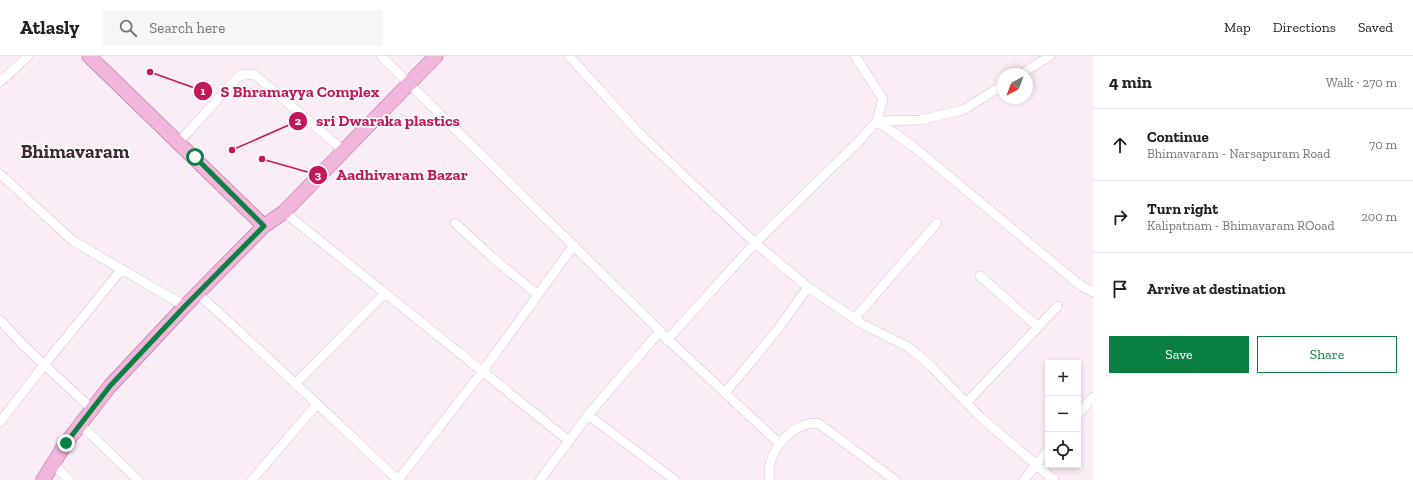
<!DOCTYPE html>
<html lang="en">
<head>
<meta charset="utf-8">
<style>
	:root { --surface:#fff; --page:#f6f6f6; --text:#202124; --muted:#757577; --line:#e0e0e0; --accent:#0b8043 }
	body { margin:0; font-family:"Zilla Slab",serif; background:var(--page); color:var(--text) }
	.controls { position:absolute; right:12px; bottom:12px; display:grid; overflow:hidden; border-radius:0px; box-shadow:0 2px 6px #0003 }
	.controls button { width:36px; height:36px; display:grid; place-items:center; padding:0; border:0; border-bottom:1px solid var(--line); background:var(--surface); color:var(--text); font:20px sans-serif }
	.compass { position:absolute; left:997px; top:12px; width:36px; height:36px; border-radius:50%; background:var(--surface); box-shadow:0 2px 6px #0003; rotate:222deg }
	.stop { position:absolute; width:12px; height:12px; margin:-9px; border:3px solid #0b8043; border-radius:50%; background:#fff }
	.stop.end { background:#0b8043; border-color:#fff; box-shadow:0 1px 4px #0008 }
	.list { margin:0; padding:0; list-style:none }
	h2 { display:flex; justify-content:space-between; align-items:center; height:52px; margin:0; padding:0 16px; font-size:17px }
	h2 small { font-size:13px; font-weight:400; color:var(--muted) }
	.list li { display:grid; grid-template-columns:26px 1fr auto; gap:12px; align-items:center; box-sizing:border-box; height:72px; padding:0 16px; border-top:1px solid var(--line) }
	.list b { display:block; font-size:15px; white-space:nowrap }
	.list p { margin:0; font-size:13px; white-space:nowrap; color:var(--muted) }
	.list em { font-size:13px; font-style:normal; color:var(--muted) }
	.actions { display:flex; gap:8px; padding:12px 16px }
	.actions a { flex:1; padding:9px 0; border:1px solid var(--accent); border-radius:0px; text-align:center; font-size:14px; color:var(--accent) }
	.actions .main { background:var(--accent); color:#fff }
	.icon { flex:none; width:22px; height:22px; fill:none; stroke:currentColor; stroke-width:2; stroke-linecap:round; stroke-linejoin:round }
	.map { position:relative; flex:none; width:1093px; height:424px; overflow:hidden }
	header { display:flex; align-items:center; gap:24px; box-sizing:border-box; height:56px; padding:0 20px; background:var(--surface); border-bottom:1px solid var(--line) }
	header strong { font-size:19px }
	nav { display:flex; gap:22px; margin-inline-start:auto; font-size:14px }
	.search { width:280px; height:36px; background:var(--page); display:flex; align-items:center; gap:10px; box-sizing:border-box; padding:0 14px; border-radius:0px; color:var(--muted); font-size:15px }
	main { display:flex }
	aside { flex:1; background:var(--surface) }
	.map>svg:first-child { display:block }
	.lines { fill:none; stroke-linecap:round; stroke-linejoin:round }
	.street-casing { stroke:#ddbdd0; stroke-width:10 }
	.primary-casing { stroke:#af6997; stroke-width:15 }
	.street { stroke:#fff; stroke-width:9 }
	.primary { stroke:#f2b6dd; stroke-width:14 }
	.route { stroke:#0b8043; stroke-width:5 }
	.labels { text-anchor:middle; stroke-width:3.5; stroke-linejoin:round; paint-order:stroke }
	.district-label { font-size:19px; font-weight:bold; fill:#402837; stroke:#fff }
	.leader { fill:none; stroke:#c2185b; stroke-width:1.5 }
	.callout-dot { fill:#c2185b; stroke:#fff; stroke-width:1.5 }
	.mark-label { font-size:12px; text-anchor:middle; font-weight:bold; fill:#fff }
	.callout-label { font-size:16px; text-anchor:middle; font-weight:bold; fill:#c2185b; stroke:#fff; stroke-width:3.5; stroke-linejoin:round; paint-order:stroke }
</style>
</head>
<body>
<header>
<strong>Atlasly</strong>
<div class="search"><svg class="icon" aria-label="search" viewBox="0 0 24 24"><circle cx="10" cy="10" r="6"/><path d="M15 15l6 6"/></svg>Search here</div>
<nav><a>Map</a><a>Directions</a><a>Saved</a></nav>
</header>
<main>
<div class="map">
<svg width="1093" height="424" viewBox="0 0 1093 424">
	<rect width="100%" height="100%" fill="#fbedf5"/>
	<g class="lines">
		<g class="street-casing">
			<path id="street" d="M 381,0 L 660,275 L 588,359 L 675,424
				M 569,0 L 641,79 L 755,187 L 808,231 L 862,268 L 908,291 L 932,311 L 978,359 L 1054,424
				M 855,0 L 883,43 L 877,65 L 920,64 L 963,54 L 1003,29
				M 1021,18 L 1050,0
				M 0,26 L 28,0
				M 179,86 L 238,21 L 245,18 L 255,19 L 344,95
				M 0,118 L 73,185 L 185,250
				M 284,156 L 569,385
				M 455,167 L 492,201 L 538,239
				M 980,220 L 1038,271
				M 197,237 C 265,298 331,361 398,424
				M 854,263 L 937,167
				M 0,264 L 23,289 L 92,353
				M 663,279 L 780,388
				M 667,284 L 755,187 L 859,85 L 877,65 L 914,91 L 1081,230 L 1093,236
				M 295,328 L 385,237
				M 725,337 L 778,273 L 808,231
				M 966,347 L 1058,250
				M 1078,358 L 1093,341
				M 0,366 L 44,309 L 122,213
				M 81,369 L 138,424
				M 53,408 L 69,424
				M 252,424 L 317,348
				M 398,424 L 482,316 L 574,189
				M 540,424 L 588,359
				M 770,424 C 764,398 791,366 818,367 L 895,424
				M 1024,424 L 1048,394"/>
		</g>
		<g class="primary-casing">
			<path id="primary" d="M 89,0 L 264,170
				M 43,424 L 66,387 L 110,330 L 185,250 L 264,170 L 284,156 L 436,0"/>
		</g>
		<use href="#street" class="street"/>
		<use href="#primary" class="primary"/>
	</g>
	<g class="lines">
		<path class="route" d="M 66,387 L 110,330 L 185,250 L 264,170 L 195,101"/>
	</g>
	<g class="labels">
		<g class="district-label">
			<text x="75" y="102">Bhimavaram</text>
		</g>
	</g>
	<path class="leader" d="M150 16L203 35M232 94L298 65M262 103L318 119"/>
	<g class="callout-dot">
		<circle cx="150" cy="16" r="4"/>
		<circle cx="232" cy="94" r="4"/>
		<circle cx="262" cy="103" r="4"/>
		<circle cx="203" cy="35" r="10"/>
		<circle cx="298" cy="65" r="10"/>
		<circle cx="318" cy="119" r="10"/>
	</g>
	<g class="mark-label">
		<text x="203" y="39">1</text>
		<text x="298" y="69">2</text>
		<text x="318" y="123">3</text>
	</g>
	<g class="callout-label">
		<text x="300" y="41">S Bhramayya Complex</text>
		<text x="388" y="70">sri Dwaraka plastics</text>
		<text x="402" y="124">Aadhivaram Bazar</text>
	</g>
</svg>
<div class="controls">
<button>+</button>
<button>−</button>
<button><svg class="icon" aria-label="locate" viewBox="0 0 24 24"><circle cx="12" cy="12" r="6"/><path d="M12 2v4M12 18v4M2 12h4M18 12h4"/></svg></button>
</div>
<svg class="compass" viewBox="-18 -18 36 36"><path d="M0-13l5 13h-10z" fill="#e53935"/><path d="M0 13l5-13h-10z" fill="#757577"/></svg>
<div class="stop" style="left:195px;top:101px"></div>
<div class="stop end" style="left:66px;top:387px"></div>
</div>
<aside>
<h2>4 min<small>Walk · 270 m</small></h2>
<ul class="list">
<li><svg class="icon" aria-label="ahead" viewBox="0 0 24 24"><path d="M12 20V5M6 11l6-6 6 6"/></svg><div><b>Continue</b><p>Bhimavaram - Narsapuram Road</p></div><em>70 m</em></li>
<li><svg class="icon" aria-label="right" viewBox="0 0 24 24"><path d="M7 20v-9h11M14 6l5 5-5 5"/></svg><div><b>Turn right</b><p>Kalipatnam - Bhimavaram ROoad</p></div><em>200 m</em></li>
<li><svg class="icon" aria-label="arrive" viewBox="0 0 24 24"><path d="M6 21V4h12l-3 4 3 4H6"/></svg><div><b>Arrive at destination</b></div></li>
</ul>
<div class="actions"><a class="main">Save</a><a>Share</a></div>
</aside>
</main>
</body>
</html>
